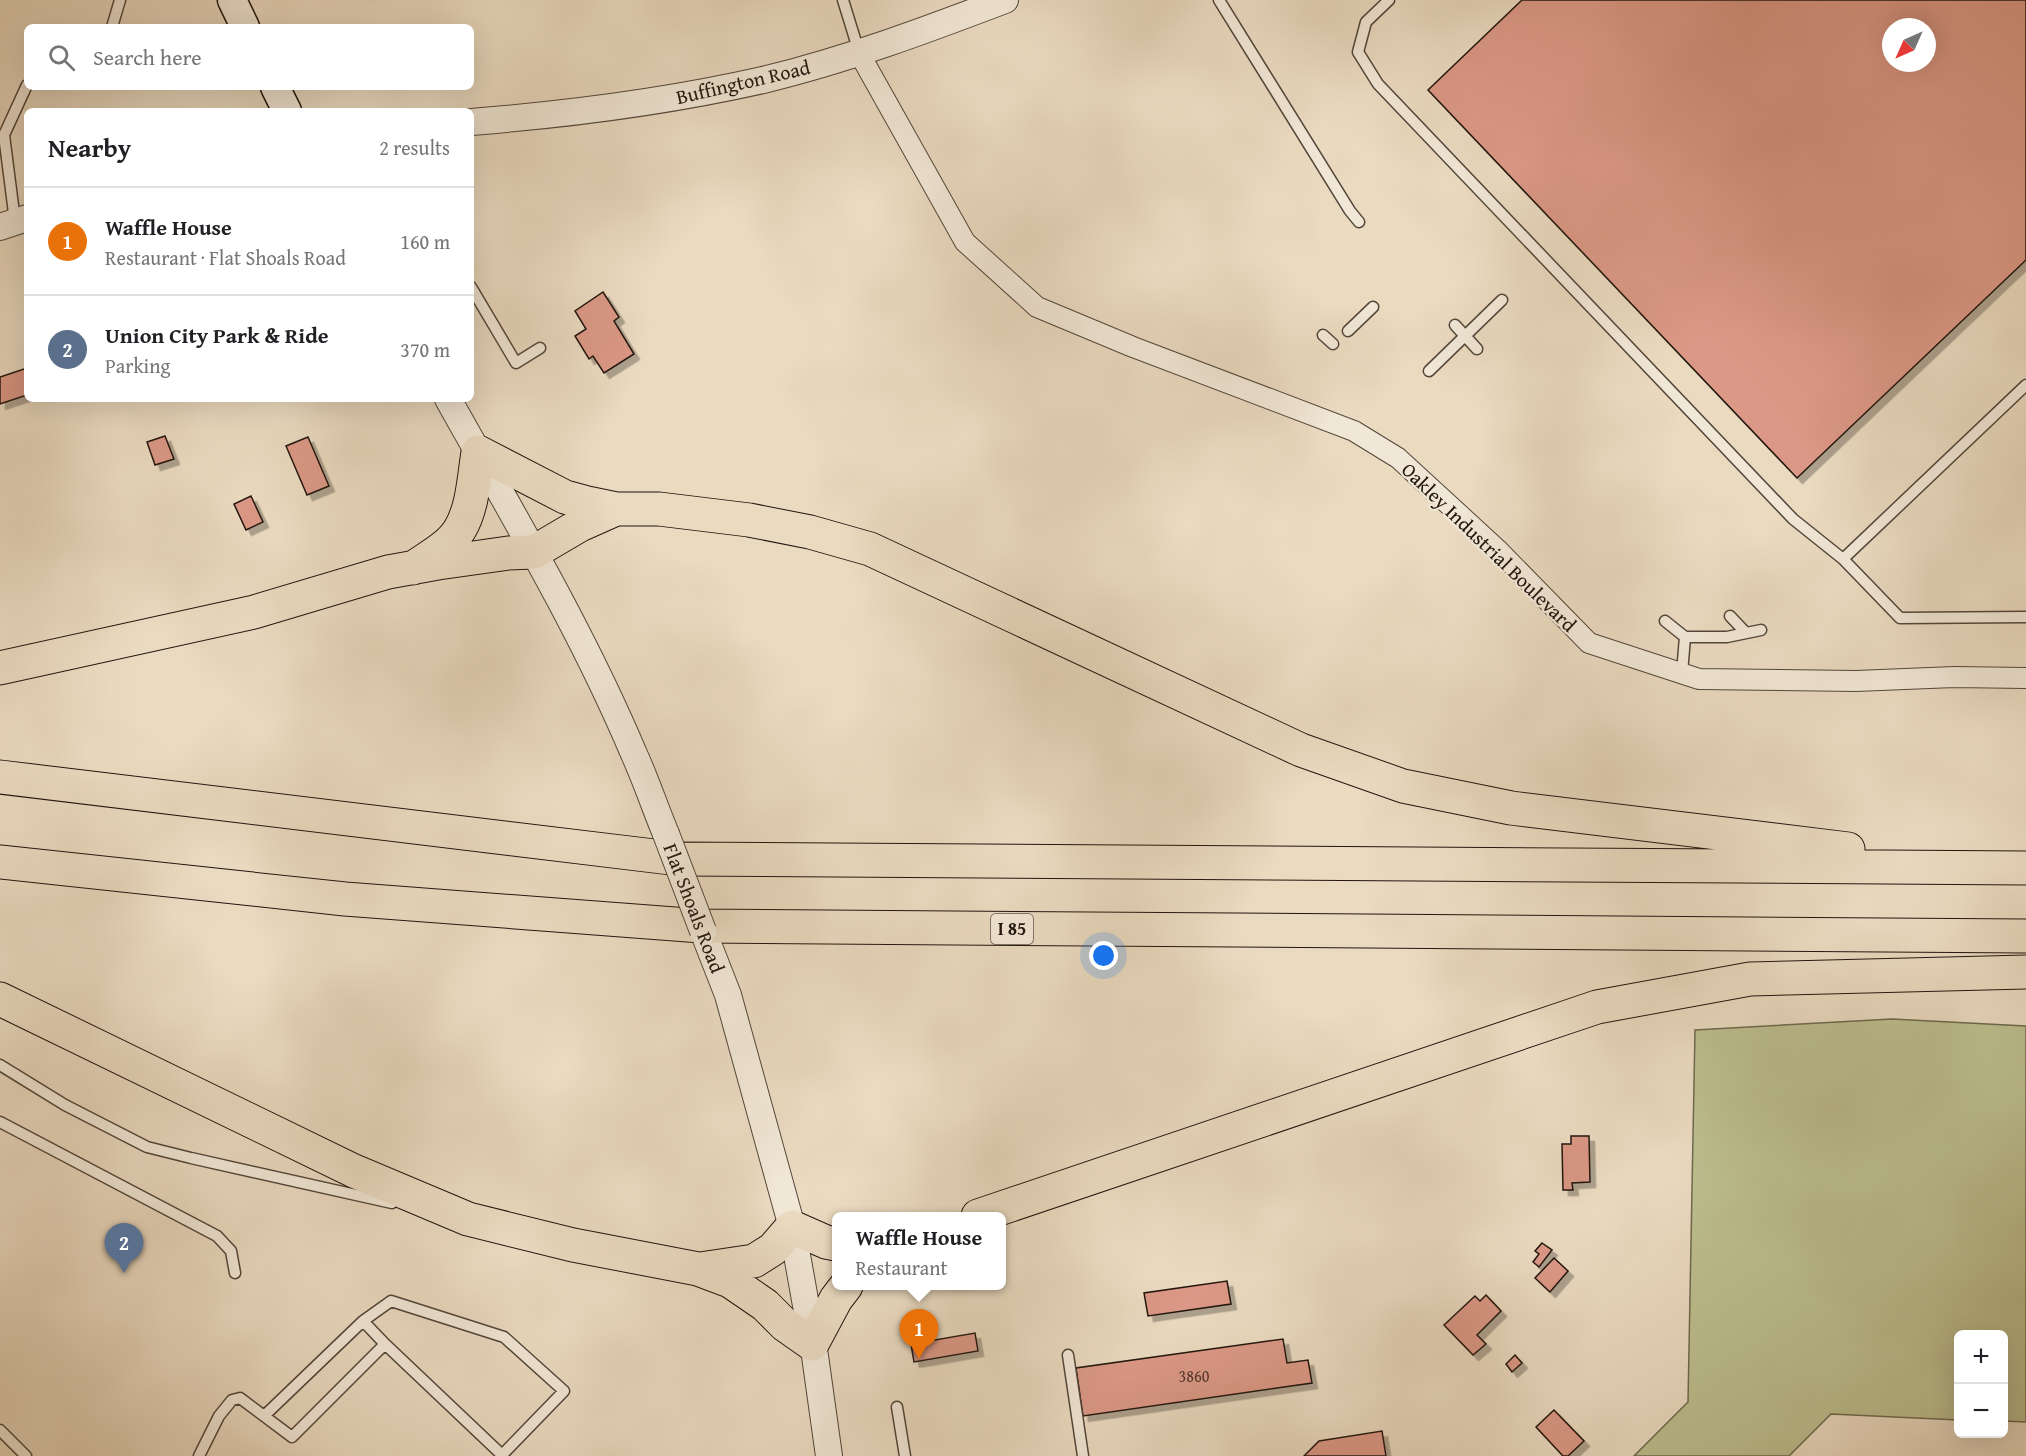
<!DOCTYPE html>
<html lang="en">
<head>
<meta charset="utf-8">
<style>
	:root { --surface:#fff; --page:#f2f2f2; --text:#202124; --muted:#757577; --line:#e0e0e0; --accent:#8f2418 }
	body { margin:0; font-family:"Gentium Book Plus",serif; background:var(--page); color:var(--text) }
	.controls { position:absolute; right:18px; bottom:18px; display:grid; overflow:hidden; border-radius:9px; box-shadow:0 6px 24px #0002 }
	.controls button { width:54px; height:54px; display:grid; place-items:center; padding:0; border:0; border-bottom:2px solid var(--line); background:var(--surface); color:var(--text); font:30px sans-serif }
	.compass { position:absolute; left:1882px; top:18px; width:54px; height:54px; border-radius:50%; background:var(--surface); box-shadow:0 6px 24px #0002; rotate:225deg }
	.you { position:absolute; left:1104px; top:956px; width:21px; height:21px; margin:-15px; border:4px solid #fff; border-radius:50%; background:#1a73e8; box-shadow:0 0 0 9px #1a73e833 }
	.badge { display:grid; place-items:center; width:39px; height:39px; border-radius:50%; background:var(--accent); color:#fff; font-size:20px; font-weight:700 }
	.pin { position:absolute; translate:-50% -50px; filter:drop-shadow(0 2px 3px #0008) }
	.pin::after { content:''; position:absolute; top:32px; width:21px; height:18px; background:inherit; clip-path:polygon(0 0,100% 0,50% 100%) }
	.popup { position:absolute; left:832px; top:1212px; width:174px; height:78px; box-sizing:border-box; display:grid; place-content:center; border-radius:9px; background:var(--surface); filter:drop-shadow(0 2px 4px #0005); font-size:20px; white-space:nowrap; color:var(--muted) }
	.popup b { font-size:22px; color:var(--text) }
	.popup::after { content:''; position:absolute; left:50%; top:100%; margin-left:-12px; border:12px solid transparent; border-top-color:var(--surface) }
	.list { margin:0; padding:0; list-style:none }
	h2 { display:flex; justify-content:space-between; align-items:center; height:78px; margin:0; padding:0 24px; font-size:26px }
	h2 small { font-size:20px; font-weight:400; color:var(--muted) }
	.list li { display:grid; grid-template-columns:39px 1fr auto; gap:18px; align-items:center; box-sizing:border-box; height:108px; padding:0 24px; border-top:2px solid var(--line) }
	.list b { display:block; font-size:22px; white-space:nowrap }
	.list p { margin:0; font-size:20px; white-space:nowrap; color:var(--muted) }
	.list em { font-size:20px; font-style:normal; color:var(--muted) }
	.icon { flex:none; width:33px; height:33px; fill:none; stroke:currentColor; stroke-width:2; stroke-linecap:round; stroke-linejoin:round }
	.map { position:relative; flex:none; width:2026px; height:1456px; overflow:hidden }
	.search { position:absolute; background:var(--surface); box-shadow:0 6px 24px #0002; left:24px; top:24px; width:450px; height:66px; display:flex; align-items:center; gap:15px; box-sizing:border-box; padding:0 21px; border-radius:9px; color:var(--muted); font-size:22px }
	.panel { position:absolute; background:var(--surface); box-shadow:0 6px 24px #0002; left:24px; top:108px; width:450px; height:294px; border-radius:9px }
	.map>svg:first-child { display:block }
	.green { fill:#bcbe8f; stroke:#6e6a4e; stroke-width:1.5 }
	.building { fill:#db9886; stroke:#21150e; stroke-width:1.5; fill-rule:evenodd; filter:url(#shadow) }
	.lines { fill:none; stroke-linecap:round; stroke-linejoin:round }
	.service-casing { stroke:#53463a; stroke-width:13 }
	.minor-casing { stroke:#53463a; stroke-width:22 }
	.tertiary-casing { stroke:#53463a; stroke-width:28 }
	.secondary-casing { stroke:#21150e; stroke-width:31 }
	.motorway-casing { stroke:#21150e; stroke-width:35 }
	.service { stroke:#f1e7d6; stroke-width:10 }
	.minor { stroke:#f1e7d6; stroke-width:20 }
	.tertiary { stroke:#f1e7d6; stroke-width:26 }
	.secondary { stroke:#f1e7d6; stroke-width:28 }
	.motorway { stroke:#eadac0; stroke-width:33 }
	.tertiary-bridge-casing { stroke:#53463a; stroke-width:28; stroke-linecap:butt }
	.tertiary-bridge { stroke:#f1e7d6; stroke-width:26 }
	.labels { text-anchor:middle; stroke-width:4.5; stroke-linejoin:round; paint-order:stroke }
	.number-label { font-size:16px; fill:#50362c }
	.shield { fill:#f1e7d6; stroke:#5f544a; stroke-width:1.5 }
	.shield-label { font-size:18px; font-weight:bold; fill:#21150e }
	.street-label { font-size:20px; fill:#21150e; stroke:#f1e7d6 }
</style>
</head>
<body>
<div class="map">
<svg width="2026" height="1456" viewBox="0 0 2026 1456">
	<defs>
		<filter id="shadow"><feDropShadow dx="5.5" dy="5.5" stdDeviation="0" flood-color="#0004"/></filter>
	</defs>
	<rect width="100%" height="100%" fill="#eadac0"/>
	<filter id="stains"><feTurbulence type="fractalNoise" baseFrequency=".00333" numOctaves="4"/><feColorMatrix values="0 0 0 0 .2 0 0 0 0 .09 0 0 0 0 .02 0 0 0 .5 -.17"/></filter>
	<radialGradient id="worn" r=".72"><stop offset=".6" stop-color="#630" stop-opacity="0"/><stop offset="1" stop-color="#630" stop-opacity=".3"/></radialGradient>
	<path class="green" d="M 1892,1019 L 2026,1026 L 2026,1422 L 2004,1421 L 2004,1334 L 1958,1334 L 1958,1420 L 1831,1414 L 1789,1456 L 1634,1456 L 1688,1402 L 1695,1030 Z"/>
	<path class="building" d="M 1522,0 L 2026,0 L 2026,260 L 1797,478 L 1428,90 ZM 1891,27 L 1927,27 L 1927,63 L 1891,63 Z
		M 603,292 L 619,317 L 614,321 L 634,354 L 604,373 L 593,356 L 589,359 L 575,336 L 586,329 L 575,311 Z
		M 27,368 L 27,395 L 0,404 L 0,377 Z
		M 165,436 L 174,459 L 155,465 L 147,442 Z
		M 308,437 L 329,486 L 307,495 L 286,446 Z
		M 251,496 L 263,522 L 246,530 L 234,504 Z
		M 1571,1136 L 1589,1136 L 1590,1182 L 1572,1183 L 1573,1190 L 1563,1190 L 1562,1144 L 1571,1144 Z
		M 1542,1243 L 1552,1250 L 1539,1267 L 1533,1262 L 1539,1254 L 1535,1251 Z
		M 1554,1258 L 1568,1271 L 1550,1292 L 1535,1278 Z
		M 1227,1281 L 1231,1304 L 1148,1316 L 1144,1293 Z
		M 1486,1295 L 1501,1311 L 1477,1335 L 1486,1344 L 1473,1355 L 1444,1325 L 1475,1296 L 1480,1301 Z
		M 975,1333 L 978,1351 L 914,1362 L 911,1344 Z
		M 1283,1339 L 1287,1363 L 1308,1360 L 1312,1383 L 1083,1416 L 1076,1368 Z
		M 1515,1355 L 1522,1363 L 1512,1372 L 1506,1364 Z
		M 1554,1410 L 1584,1441 L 1568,1456 L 1563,1456 L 1536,1427 Z
		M 1382,1431 L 1386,1456 L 1304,1456 L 1319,1441 Z"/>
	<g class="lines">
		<g class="service-casing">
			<path id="service" d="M 843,0 L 859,52
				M 1219,0 L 1350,211 L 1359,222
				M 1389,0 L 1366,22 L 1358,52 L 1378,84 L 1793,519 L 1843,559 L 1900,618 L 2026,617
				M 112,27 L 120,0
				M 15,221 L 4,135 L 27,85
				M 471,287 L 516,363 L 540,348
				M 1455,325 L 1477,349
				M 1348,331 L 1373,307
				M 1323,335 L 1333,344
				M 1429,371 L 1502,300
				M 1843,559 L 2026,385
				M 1730,616 L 1746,633
				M 1665,621 L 1685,637 L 1727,637 L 1761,630
				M 1682,673 L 1685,637
				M 0,1065 L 65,1105 L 147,1147 L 191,1158 L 392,1203
				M 0,1122 L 217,1236 L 231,1251 L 235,1273
				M 363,1321 L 391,1301 L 504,1337 L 564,1391 L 502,1455 L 385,1344
				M 1068,1355 L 1083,1456
				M 897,1407 L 905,1456
				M 0,1430 L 26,1456
				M 199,1456 L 219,1416 L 232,1400 L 240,1398 L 292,1437 L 385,1344 L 363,1321 L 264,1416"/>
		</g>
		<g class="minor-casing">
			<path id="minor" d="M 859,53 L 965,242 L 1037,307 L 1133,347 L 1354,431 L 1398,458 L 1497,549 L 1589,643 L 1699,679 L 1856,681 L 1954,677 L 2026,678"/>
		</g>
		<g class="tertiary-casing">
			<path id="tertiary" d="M 471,122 C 571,114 666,102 763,80 C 846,60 926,30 1005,0
				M 0,227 L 27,218
				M 448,399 C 513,515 582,631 634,754 C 646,780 655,808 666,834
				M 703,931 L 728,995 L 792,1227 L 815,1356 L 829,1456"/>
		</g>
		<g class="secondary-casing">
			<path id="secondary" d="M 232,0 L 245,27
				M 275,87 L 287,111"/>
		</g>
		<g class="motorway-casing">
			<path id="motorway" d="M 413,568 C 429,557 450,546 460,529 C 473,507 474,477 478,452 L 565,497 L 587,503 L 616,509 L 659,509 L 749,520 L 810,532 L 870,549 L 1301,750 L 1403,786 L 1511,808 L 1848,849
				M 0,668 L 254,612 L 388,572 L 438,563 L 508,553 L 534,552 L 580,525 L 616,509
				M 0,777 L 679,859 L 2026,868
				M 0,862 L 345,899 L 701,926 L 2026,936
				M 0,999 L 354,1171 L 468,1219 L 573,1245 L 698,1269 L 730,1281 L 765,1305 L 785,1325 L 812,1344 L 836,1299 L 846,1286
				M 978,1216 L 1597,1007 L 1750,979 L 2026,972
				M 700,1269 L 754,1261 L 773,1249 L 792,1227 L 826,1242 L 836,1244"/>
		</g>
		<use href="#service" class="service"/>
		<use href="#minor" class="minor"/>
		<use href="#tertiary" class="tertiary"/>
		<use href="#secondary" class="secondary"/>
		<use href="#motorway" class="motorway"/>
		<g class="tertiary-bridge-casing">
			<path id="tertiary-bridge" d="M 666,834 L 703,931"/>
		</g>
		<use href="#tertiary-bridge" class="tertiary-bridge"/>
	</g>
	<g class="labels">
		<g class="number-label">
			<text x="1194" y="1382">3860</text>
		</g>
		<rect class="shield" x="991" y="914" width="42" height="30" rx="4.5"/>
		<g class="shield-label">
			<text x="1012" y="935">I 85</text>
		</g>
		<g class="street-label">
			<text transform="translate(743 82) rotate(-13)" y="7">Buffington Road</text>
			<text transform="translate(1489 547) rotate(44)" y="7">Oakley Industrial Boulevard</text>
			<text transform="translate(694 908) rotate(69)" y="7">Flat Shoals Road</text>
		</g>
	</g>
	<rect width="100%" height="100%" filter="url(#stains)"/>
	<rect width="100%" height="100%" fill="url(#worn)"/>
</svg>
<div class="controls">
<button>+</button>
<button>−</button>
</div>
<svg class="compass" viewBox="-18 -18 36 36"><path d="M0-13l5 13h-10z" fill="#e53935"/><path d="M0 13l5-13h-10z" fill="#757577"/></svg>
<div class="you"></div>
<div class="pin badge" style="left:919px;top:1359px;background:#e8710a">1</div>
<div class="popup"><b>Waffle House</b>Restaurant</div>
<div class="pin badge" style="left:124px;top:1273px;background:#5c6f8a">2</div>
<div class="search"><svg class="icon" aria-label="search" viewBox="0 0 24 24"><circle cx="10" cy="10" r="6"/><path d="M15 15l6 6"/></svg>Search here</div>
<section class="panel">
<h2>Nearby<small>2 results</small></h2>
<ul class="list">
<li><span class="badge" style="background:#e8710a">1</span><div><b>Waffle House</b><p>Restaurant · Flat Shoals Road</p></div><em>160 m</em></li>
<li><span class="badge" style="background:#5c6f8a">2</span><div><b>Union City Park &amp; Ride</b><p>Parking</p></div><em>370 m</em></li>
</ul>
</section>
</div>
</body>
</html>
